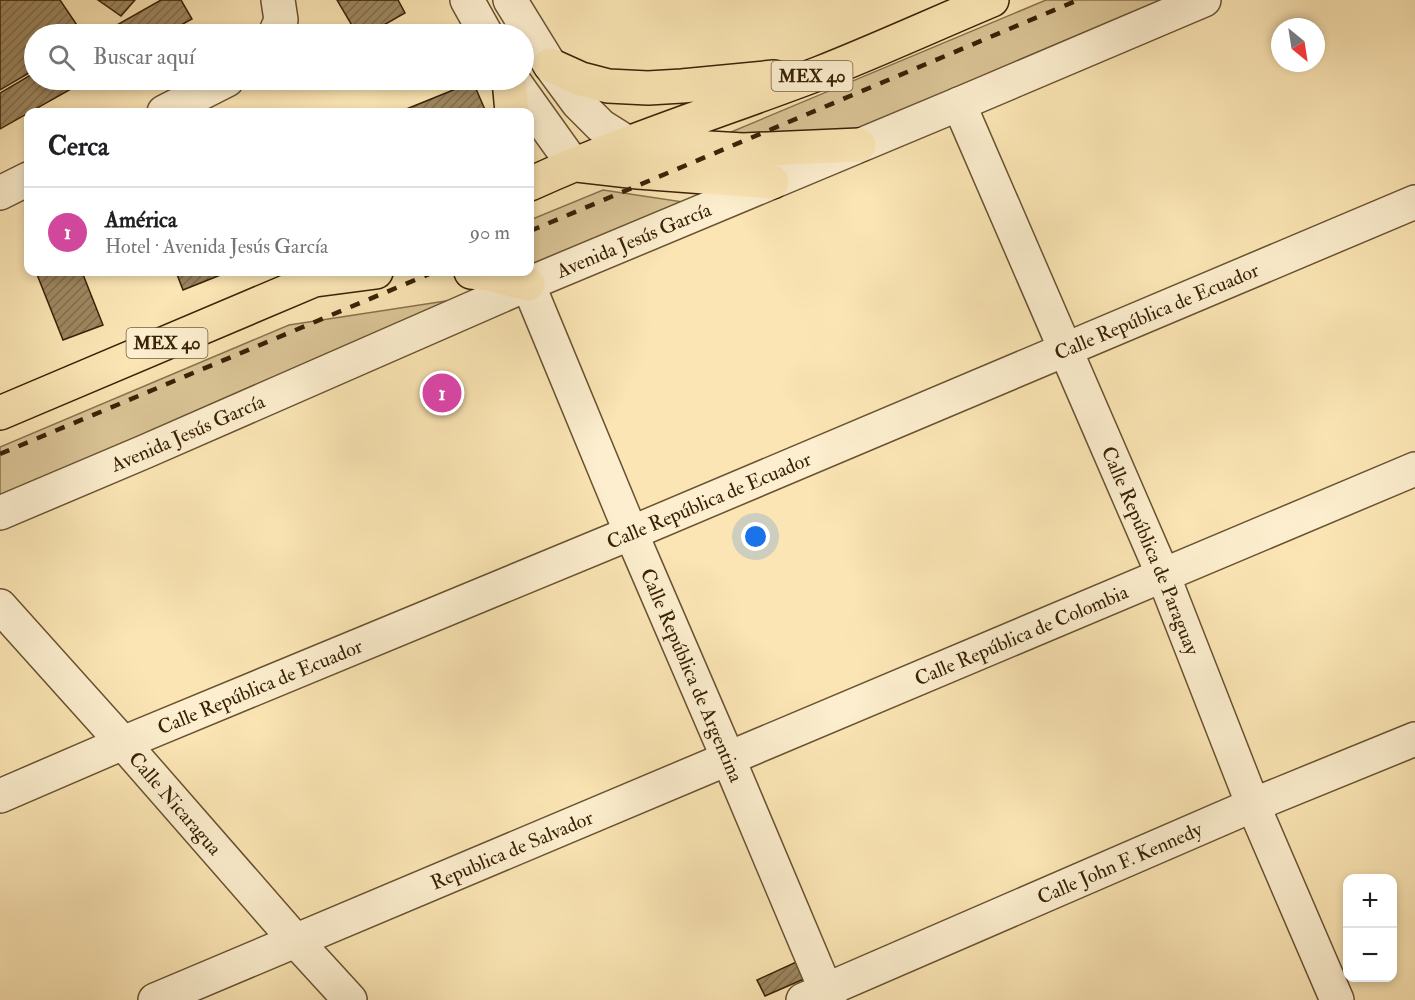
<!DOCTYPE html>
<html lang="es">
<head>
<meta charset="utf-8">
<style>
	:root { --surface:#fff; --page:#f6f6f6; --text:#202124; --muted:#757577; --line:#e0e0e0; --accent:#db2777 }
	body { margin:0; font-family:"IM FELL Double Pica",serif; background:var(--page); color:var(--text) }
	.controls { position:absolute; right:18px; bottom:18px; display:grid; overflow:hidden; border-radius:12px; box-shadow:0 3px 9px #0003 }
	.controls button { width:54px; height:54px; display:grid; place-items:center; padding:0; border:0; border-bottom:2px solid var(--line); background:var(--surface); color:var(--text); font:30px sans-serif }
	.compass { position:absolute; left:1271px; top:18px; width:54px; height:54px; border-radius:50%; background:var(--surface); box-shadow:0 3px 9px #0003; rotate:150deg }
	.you { position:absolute; left:756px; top:537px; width:21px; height:21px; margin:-15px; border:4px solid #fff; border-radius:50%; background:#1a73e8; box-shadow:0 0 0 9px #1a73e833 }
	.badge { display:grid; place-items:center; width:39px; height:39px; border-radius:50%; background:var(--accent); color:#fff; font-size:20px; font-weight:700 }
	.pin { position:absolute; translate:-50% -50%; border:3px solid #fff; box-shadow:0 2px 6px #0006 }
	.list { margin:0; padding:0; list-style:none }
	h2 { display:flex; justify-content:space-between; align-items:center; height:78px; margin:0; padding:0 24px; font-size:26px }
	h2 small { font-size:20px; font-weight:400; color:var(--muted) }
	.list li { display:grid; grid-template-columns:39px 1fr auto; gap:18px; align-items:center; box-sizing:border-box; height:90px; padding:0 24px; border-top:2px solid var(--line) }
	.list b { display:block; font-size:22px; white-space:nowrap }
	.list p { margin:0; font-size:20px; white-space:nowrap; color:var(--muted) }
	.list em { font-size:20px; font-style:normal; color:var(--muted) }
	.icon { flex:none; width:33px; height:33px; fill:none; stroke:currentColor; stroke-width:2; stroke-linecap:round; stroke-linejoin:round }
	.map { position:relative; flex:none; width:1415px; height:1000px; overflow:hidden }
	.search { position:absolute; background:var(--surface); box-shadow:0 3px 9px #0003; left:24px; top:24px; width:510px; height:66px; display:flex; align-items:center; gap:15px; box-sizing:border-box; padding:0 21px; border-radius:33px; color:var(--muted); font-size:22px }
	.panel { position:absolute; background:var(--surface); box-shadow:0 3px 9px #0003; left:24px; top:108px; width:510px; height:168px; border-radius:12px }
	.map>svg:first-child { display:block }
	.grass { fill:#dac496; stroke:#89724e; stroke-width:1.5 }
	.building { fill:url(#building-hatch); stroke:#382105; stroke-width:1.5 }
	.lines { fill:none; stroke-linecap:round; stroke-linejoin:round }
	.minor-casing { stroke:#695231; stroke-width:36 }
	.major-casing { stroke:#382105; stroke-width:36 }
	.minor { stroke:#fceece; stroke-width:33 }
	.major { stroke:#fbe5b4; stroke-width:33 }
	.rail { stroke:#382105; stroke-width:4.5; stroke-dasharray:10 10; stroke-linecap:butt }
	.labels { text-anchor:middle; stroke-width:6; stroke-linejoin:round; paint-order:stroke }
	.shield { fill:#fceece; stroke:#735e41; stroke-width:1.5 }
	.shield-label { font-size:18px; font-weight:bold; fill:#382105 }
	.street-label { font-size:20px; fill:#382105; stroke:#fceece }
</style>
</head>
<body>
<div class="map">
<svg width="1415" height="1000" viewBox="0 0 1415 1000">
	<defs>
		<pattern id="building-hatch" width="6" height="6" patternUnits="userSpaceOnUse" patternTransform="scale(1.5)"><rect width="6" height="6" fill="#9d8760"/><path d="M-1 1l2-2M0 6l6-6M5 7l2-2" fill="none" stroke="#816e4d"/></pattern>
	</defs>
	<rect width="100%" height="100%" fill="#fbe5b4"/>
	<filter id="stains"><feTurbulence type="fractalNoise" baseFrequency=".00333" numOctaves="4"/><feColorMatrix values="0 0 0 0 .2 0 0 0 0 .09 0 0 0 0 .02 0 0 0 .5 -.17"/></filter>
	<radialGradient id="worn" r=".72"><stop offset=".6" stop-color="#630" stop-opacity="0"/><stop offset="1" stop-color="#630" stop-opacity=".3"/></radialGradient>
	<path class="grass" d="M 1046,0 L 1164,0 L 858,129 L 712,140 Z
		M 603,190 L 690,203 L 530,266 L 530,220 Z
		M 498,293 L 0,506 L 0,447 L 289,325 Z"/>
	<path class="building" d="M 0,0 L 60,0 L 83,34 L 34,34 L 34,70 L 0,90 Z
		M 98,0 L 135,0 L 121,16 Z
		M 161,0 L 181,0 L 192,19 L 165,34 L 101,34 Z
		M 337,0 L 398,0 L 405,13 L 368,34 L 357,34 Z
		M 34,73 L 34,80 L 87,80 L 0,129 L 0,93 Z
		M 473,82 L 486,112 L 399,112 Z
		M 36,272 L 82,272 L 103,325 L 63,340 Z
		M 176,272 L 228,272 L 183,290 Z
		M 805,958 L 813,975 L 765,996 L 757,980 Z"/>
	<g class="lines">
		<g class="minor-casing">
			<g id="minor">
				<path d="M 467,0 L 486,34"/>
				<path d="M 510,0 L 550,65 L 578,103 L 601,126 L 628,143"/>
				<path d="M 275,34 L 281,20 L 278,0"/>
				<path d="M 513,80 L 573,164"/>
				<path id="s1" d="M 959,104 L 1163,575 L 1253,805 L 1337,1000"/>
				<path d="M 164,112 L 227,80"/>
				<path d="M 0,193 L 28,179"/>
				<path id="s2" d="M 528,284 L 631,533 L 728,758 L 830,1000"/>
				<path id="s3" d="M 0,513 L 144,452 L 528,284 L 959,104 L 1204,0"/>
				<path id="s4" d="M 0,606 L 123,743 L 296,941 L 350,1000"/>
				<path id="s5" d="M 0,796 L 123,743 L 631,533 L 1415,202"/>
				<path id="s6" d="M 155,1000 L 1415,469"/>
				<path id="s7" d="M 803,1000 L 1253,805 L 1415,739"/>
			</g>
		</g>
		<g class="major-casing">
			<path id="major" d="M 550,65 L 581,79 L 608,86 L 648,88 L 682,86 L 774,77
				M 509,80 L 512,112
				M 639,144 L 743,150 L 859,145
				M 577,165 L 638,172 L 772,182
				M 530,184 C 624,141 723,110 820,73 C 878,50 935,24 992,0
				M 471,272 L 489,274 L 528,284
				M 315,280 L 376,272
				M 0,413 L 333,272"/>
		</g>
		<use href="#minor" class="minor"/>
		<use href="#major" class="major"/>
		<path class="rail" d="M 530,231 L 1078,0
			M 0,454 L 434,272"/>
	</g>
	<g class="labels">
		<g class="shield">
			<rect x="771.5" y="61" width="81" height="30" rx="4.5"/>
			<rect x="126.5" y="328" width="81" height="30" rx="4.5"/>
		</g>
		<g class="shield-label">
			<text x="812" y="82">MEX 40</text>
			<text x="167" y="349">MEX 40</text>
		</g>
		<g class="street-label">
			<text dy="7" stroke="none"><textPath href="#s3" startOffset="690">Avenida Jesús García</textPath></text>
			<text dy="7" stroke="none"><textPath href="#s5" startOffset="1254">Calle República de Ecuador</textPath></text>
			<text dy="7" stroke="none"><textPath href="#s3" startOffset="204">Avenida Jesús García</textPath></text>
			<text dy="7" stroke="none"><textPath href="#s5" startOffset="768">Calle República de Ecuador</textPath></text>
			<text dy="7" stroke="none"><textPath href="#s1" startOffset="486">Calle República de Paraguay</textPath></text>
			<text dy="7" stroke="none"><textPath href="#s6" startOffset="940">Calle República de Colombia</textPath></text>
			<text dy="7" stroke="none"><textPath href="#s2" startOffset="424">Calle República de Argentina</textPath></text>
			<text dy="7" stroke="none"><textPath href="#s5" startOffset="282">Calle República de Ecuador</textPath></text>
			<text dy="7" stroke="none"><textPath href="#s4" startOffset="264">Calle Nicaragua</textPath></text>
			<text dy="7" stroke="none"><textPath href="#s6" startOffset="387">Republica de Salvador</textPath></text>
			<text dy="7" stroke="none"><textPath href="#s7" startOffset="345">Calle John F. Kennedy</textPath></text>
		</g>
	</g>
	<rect width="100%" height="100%" filter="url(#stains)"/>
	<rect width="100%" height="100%" fill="url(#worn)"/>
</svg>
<div class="controls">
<button>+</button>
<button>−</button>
</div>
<svg class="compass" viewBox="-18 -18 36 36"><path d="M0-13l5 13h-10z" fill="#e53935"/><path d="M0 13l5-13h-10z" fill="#757577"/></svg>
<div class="you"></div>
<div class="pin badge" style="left:442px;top:393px;background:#d1479c">1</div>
<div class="search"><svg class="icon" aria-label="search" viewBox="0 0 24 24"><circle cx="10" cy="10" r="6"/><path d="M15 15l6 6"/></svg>Buscar aquí</div>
<section class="panel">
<h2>Cerca<small></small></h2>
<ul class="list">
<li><span class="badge" style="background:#d1479c">1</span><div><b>América</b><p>Hotel · Avenida Jesús García</p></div><em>90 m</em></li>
</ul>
</section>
</div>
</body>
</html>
